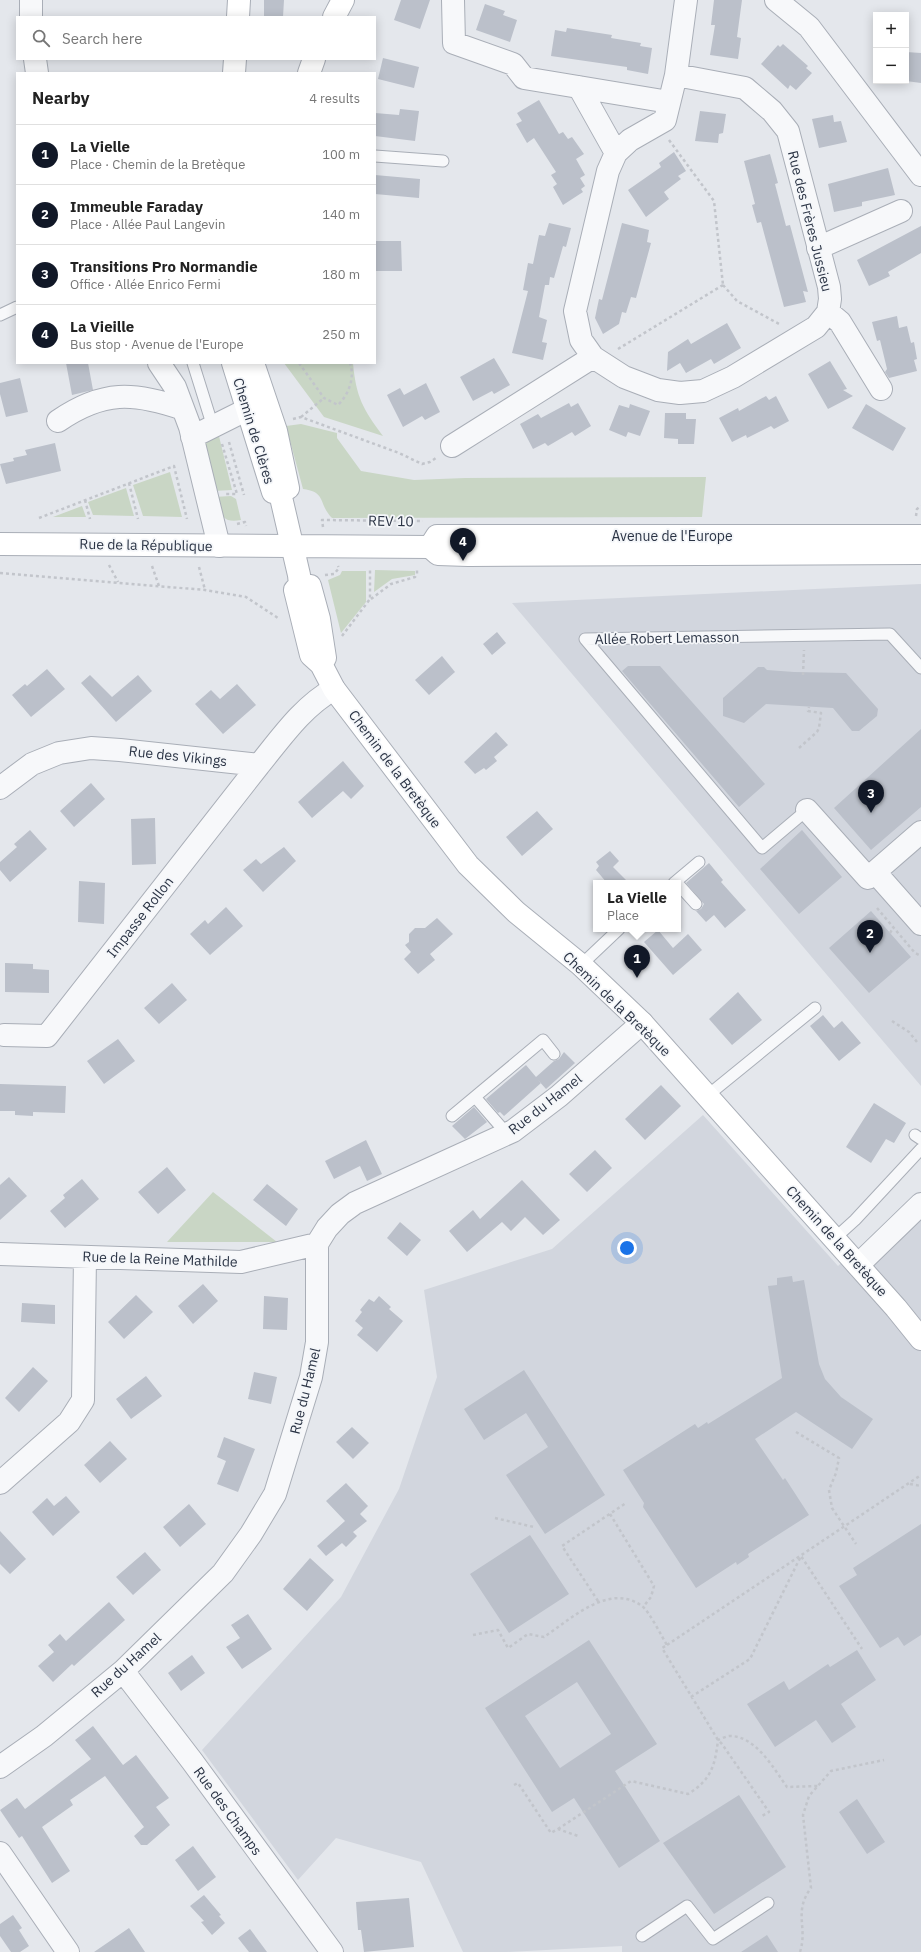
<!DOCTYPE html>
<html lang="en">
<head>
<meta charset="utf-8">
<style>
	:root { --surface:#fff; --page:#f2f2f2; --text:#222; --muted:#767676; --line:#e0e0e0; --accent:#111827 }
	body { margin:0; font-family:"IBM Plex Sans",sans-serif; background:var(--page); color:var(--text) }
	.controls { position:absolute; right:12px; top:12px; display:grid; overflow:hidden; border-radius:0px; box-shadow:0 2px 10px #0003 }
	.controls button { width:36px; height:36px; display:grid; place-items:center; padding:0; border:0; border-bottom:1px solid var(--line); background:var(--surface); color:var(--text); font:20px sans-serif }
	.you { position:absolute; left:627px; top:1248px; width:14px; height:14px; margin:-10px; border:3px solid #fff; border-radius:50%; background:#1a73e8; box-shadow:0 0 0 6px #1a73e833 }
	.badge { display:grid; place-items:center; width:26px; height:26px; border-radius:50%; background:var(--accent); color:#fff; font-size:13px; font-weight:700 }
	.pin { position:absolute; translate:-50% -33px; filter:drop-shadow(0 1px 2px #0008) }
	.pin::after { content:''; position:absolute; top:21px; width:14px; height:12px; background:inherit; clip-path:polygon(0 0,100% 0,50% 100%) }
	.popup { position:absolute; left:593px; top:880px; width:88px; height:52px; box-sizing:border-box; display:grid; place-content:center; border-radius:0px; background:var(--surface); filter:drop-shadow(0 1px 3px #0005); font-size:13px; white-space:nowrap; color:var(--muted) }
	.popup b { font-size:15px; color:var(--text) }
	.popup::after { content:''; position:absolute; left:50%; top:100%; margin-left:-8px; border:8px solid transparent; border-top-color:var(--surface) }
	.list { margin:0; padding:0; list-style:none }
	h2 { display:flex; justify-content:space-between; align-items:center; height:52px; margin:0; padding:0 16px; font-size:17px }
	h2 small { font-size:13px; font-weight:400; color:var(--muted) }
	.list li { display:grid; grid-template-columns:26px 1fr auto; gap:12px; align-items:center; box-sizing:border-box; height:60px; padding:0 16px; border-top:1px solid var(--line) }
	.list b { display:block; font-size:15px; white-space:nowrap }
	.list p { margin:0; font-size:13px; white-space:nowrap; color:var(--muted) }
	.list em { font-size:13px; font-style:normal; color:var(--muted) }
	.icon { flex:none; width:22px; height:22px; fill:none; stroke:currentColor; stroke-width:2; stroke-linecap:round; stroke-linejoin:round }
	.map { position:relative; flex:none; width:921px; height:1952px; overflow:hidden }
	.search { position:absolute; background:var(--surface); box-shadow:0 2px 10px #0003; left:16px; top:16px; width:360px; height:44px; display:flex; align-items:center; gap:10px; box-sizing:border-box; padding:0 14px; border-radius:0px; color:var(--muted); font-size:15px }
	.panel { position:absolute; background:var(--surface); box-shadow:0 2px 10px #0003; left:16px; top:72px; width:360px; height:292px; border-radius:0px }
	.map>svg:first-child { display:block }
	.built { fill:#d2d6de }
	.green { fill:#c9d6c5 }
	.building { fill:#bbc0ca; fill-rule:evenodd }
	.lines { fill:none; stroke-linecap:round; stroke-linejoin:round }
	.lane-casing { stroke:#a9aeb7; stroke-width:13 }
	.street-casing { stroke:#a9aeb7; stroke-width:24 }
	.secondary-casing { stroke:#a9aeb7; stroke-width:24 }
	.path { stroke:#c2c5cb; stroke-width:2.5; stroke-dasharray:3 3; stroke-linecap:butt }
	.lane { stroke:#f7f8fa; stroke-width:11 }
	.street { stroke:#f7f8fa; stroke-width:22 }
	.secondary { stroke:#fff; stroke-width:22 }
	.labels { text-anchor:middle; stroke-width:3.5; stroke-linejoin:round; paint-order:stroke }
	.street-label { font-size:14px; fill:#2b3445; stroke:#f4f6f9 }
</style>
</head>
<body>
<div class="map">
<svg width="921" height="1952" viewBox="0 0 921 1952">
	<rect width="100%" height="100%" fill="#e4e7ec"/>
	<path class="built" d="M 921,584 L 921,1086 L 512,603 Z
		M 703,1115 L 838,1266 L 921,1192 L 921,1952 L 622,1952 L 622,1946 L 507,1952 L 463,1952 L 421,1862 L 336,1838 L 298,1880 L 202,1750 L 341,1597 L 399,1489 L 437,1377 L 424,1290 L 552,1249 Z"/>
	<path class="green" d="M 284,363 L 353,363 C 356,397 363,409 383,436 L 324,417 Z
		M 301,424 L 337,433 L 337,438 L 361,471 L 414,480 L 465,478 L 706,477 L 702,517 L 332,518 C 318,504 327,492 303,489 L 286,426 Z
		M 218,432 L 232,490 L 213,491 L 203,442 Z
		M 170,472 L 182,517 L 143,516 L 133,485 Z
		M 126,488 L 134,516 L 93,515 L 88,502 Z
		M 231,496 L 236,499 L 241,520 C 221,524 221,513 214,497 Z
		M 82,506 L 86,517 L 53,517 Z
		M 375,570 L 415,571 L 415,575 L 392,579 L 374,592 Z
		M 342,571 L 366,571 L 366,602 L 341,633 L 328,580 L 340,575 Z
		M 213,1192 L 277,1242 L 167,1242 Z"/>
	<path class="building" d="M 264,0 L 284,0 L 283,17 L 264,16 Z
		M 401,0 L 430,0 L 420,29 L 394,20 Z
		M 714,0 L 742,0 L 737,37 L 741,38 L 738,59 L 710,55 L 715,25 L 711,25 Z
		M 485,4 L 505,11 L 503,15 L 517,20 L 510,42 L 476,30 Z
		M 567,28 L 612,35 L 611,38 L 641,43 L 640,46 L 652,48 L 648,74 L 627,70 L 627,67 L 551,56 L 555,30 L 566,32 Z
		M 783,44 L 808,66 L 806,68 L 812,73 L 796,90 L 790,85 L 788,89 L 761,64 L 778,45 L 780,47 Z
		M 906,52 L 921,53 L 921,83 L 906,81 Z
		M 383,58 L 419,67 L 414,88 L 378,79 Z
		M 539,100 L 559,134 L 563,132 L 568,139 L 572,137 L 584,154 L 576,159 L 585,175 L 580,178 L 585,186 L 581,189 L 583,192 L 563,205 L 553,187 L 557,184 L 551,175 L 556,172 L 534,138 L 527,143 L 516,124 L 522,121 L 517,113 Z
		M 400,109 L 419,111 L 415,141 L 375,136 L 375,113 L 399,115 Z
		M 700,111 L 726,114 L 723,133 L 719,134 L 718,143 L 695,141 Z
		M 833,115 L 834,122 L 841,121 L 847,142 L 819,148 L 812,119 Z
		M 674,152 L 686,171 L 678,176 L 681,179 L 664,192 L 669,199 L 646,217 L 628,190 L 661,167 L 659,163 Z
		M 770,154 L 778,183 L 775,184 L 786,226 L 790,225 L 808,292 L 803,291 L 806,302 L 784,307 L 761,222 L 757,223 L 752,205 L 755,204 L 744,161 Z
		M 888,168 L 895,195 L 862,202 L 862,206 L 834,212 L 828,184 Z
		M 375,175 L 420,179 L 419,198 L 375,194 Z
		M 549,223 L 571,228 L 566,247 L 563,246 L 554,278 L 550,277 L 549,285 L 545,285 L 539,317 L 547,320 L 542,342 L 547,343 L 543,360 L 512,353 L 528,291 L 523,290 L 528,263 L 533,264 L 539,235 L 545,236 Z
		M 622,223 L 649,230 L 647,242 L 651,243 L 636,298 L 631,297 L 626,313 L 622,312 L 619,324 L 603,334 L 595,318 L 599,299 L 602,300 Z
		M 921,226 L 921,253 L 888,272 L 890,276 L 869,286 L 857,260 Z
		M 375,241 L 401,241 L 402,271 L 375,271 Z
		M 897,316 L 899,328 L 907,326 L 911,343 L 914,342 L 917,359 L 914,360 L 917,371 L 889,378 L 885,372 L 887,369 L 880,340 L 877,341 L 872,322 Z
		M 727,323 L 741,348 L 714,364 L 711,359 L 686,373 L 680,363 L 667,371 L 668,352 L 688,339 L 691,344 Z
		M 494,358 L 510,385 L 494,394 L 492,391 L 473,401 L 460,377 Z
		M 830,361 L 847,389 L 843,390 L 853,396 L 828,409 L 808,374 Z
		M 66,363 L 88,363 L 93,390 L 72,395 Z
		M 20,378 L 28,412 L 6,417 L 0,394 L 0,383 Z
		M 426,383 L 440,412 L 425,420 L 422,416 L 403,427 L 387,395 L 400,388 L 404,395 Z
		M 766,396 L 769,400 L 776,396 L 789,421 L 774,429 L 771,426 L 747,438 L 746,435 L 732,442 L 719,418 L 738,408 L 739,411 Z
		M 569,403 L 571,407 L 578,403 L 591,426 L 575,436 L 572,432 L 548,446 L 545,443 L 533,449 L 520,424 L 538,414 L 541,418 Z
		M 630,404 L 650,411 L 640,436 L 628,432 L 626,437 L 609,430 L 619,405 L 629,408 Z
		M 866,404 L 906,428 L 893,451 L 852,428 Z
		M 665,413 L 686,413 L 686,419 L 696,419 L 694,444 L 678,444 L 678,439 L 664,438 Z
		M 55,443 L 61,471 L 6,484 L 0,464 L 14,461 L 13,458 L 27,455 L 25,450 Z
		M 497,632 L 506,643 L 492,655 L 483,644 Z
		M 442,656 L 455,672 L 429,695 L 415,680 Z
		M 628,666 L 660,666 L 765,784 L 739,807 L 622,671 Z
		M 758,667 L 764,667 L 767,670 L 794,672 L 846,673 L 878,709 L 877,716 L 859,731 L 852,731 L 833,708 L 766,704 L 744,723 L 723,716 L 723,698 Z
		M 47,669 L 65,689 L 31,717 L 12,695 L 25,684 L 27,686 Z
		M 90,675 L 112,697 L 138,675 L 152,691 L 116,722 L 81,683 Z
		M 237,684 L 256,705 L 223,734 L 195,704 L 211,690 L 220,699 Z
		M 921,729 L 921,807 L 871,850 L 834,808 Z
		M 496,732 L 508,745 L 494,757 L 497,761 L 486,770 L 484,768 L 475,774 L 464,762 Z
		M 343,761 L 364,786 L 351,799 L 343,791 L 312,818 L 298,802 Z
		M 91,783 L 105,799 L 74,827 L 60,811 Z
		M 537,811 L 553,829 L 522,856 L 506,837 Z
		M 155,818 L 156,864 L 132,865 L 131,819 Z
		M 30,830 L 47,849 L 10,882 L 0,870 L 0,862 L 17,847 L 14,844 Z
		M 802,830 L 842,877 L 799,914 L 760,869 Z
		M 284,847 L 296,861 L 263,892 L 243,870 L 256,859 L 261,864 Z
		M 610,851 L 619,861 L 613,867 L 629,883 L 607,883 L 596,870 L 599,866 L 596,862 Z
		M 709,863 L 723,880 L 721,882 L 746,910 L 725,928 L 714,915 L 706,922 L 696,911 L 701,909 L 704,904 L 686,883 Z
		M 79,881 L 105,883 L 104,924 L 78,922 Z
		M 226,907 L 243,926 L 210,955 L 190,934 L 205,920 L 208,924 Z
		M 871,911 L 911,957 L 869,993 L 829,948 Z
		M 437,918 L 453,934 L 430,954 L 435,960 L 418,974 L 404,959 L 411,952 L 405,945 L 409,942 L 409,934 L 415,928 L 425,928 Z
		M 658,930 L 673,948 L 688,934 L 702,950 L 673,975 L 644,942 Z
		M 5,963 L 33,964 L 33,969 L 49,970 L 49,993 L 5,992 Z
		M 172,983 L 187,1000 L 159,1024 L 144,1008 Z
		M 738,992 L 762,1020 L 732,1045 L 709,1019 Z
		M 823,1015 L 834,1028 L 842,1021 L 861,1043 L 839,1061 L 810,1026 Z
		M 118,1039 L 135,1061 L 104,1084 L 87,1061 Z
		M 564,1052 L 575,1063 L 546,1089 L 538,1080 L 541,1083 L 504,1116 L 500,1112 L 498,1113 L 486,1099 L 526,1065 L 536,1077 L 554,1061 L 559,1059 Z
		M 0,1084 L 66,1086 L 65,1113 L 33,1112 L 33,1116 L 15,1115 L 15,1111 L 0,1111 Z
		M 661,1085 L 681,1106 L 645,1140 L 625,1119 Z
		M 874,1103 L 906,1123 L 894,1143 L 886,1139 L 871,1163 L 846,1147 Z
		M 474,1107 L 487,1122 L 465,1139 L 452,1126 Z
		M 366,1140 L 382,1174 L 367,1181 L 360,1166 L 334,1179 L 325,1161 Z
		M 595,1150 L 612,1168 L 587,1192 L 569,1174 Z
		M 167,1167 L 186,1190 L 158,1214 L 138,1192 Z
		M 9,1177 L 27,1196 L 0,1220 L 0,1185 Z
		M 82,1179 L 99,1199 L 65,1228 L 50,1211 L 65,1198 L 63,1195 Z
		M 522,1180 L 560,1220 L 543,1235 L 525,1217 L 511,1231 L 502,1222 L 467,1252 L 449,1231 L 473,1210 L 480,1219 Z
		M 267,1184 L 298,1209 L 286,1226 L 253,1200 Z
		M 400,1222 L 421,1240 L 407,1256 L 387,1238 Z
		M 792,1276 L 793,1282 L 804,1280 L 819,1364 L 825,1379 L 841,1397 L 873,1419 L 852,1449 L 796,1412 L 755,1439 L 783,1480 L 785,1478 L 809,1515 L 748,1554 L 749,1557 L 737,1565 L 736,1562 L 696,1588 L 643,1507 L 644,1503 L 623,1470 L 695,1424 L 698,1428 L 707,1422 L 708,1424 L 782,1378 L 768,1286 L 777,1285 L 777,1278 Z
		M 203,1284 L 218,1301 L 193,1324 L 178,1306 Z
		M 136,1295 L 153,1312 L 124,1339 L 108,1322 Z
		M 264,1296 L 288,1298 L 287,1330 L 263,1329 Z
		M 379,1296 L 391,1307 L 389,1309 L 403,1321 L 377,1352 L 357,1335 L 363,1328 L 355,1321 L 362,1312 L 360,1310 L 369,1299 L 374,1302 Z
		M 22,1303 L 55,1305 L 55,1324 L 21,1322 Z
		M 33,1367 L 48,1381 L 19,1412 L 5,1398 Z
		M 524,1370 L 605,1495 L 545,1534 L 506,1475 L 548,1447 L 526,1413 L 484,1440 L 464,1409 Z
		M 254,1372 L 277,1377 L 271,1404 L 248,1399 Z
		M 146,1376 L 162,1396 L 131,1419 L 116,1399 Z
		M 352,1427 L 369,1443 L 353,1459 L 336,1442 Z
		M 224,1437 L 255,1449 L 238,1492 L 217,1484 L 226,1461 L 217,1457 Z
		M 110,1441 L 127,1459 L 100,1483 L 84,1465 Z
		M 346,1483 L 368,1506 L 360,1514 L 367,1521 L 353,1532 L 357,1536 L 346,1547 L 342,1543 L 326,1556 L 317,1546 L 345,1521 L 326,1501 Z
		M 66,1496 L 80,1512 L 53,1536 L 32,1512 L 47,1498 L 54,1506 Z
		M 189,1504 L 206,1524 L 180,1547 L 163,1527 Z
		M 921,1524 L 921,1635 L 904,1646 L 898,1637 L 880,1648 L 839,1586 L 857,1575 L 853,1568 Z
		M 0,1531 L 26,1559 L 10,1574 L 0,1564 Z
		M 530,1535 L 569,1594 L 509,1633 L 470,1574 Z
		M 145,1552 L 161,1570 L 133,1595 L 116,1577 Z
		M 310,1558 L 334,1580 L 307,1611 L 283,1589 Z
		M 109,1602 L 125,1620 L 74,1666 L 72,1664 L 53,1682 L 38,1666 L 54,1652 L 48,1645 L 60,1634 L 66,1641 Z
		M 248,1614 L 272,1649 L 242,1669 L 226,1647 L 240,1638 L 231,1625 Z
		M 589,1640 L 657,1744 L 615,1771 L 660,1841 L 619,1868 L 574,1798 L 552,1812 L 485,1708 ZM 577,1682 L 611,1734 L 560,1768 L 525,1716 Z
		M 857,1650 L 876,1680 L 841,1704 L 856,1727 L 832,1743 L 816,1720 L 775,1747 L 747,1704 L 784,1681 L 789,1690 L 828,1664 L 830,1667 Z
		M 192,1655 L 205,1673 L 181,1691 L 168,1673 Z
		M 93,1726 L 123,1765 L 136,1755 L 169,1798 L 156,1807 L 170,1825 L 147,1845 L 141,1845 L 134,1836 L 144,1827 L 105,1776 L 70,1800 L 73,1805 L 42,1827 L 70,1871 L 52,1883 L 22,1836 L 19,1838 L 0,1810 L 17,1798 L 25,1809 L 91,1759 L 75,1740 Z
		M 739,1795 L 786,1867 L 714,1914 L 663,1843 Z
		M 857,1799 L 885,1842 L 867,1854 L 839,1812 Z
		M 193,1846 L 216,1877 L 198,1891 L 175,1860 Z
		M 204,1895 L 221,1915 L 219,1916 L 225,1923 L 212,1935 L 201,1922 L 204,1921 L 190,1906 Z
		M 409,1898 L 414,1947 L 364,1952 L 361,1930 L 358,1930 L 356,1902 Z
		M 13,1915 L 22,1928 L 19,1930 L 29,1946 L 20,1952 L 11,1952 L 0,1936 L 0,1924 Z
		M 129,1928 L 145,1952 L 94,1952 Z
		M 250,1929 L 267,1952 L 249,1952 L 238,1938 Z
		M 767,1935 L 778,1952 L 741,1952 Z"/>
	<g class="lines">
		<g class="lane-casing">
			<path id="lane" d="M 375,156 L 443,161
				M 0,315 L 17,307
				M 193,363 L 213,427
				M 807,810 L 762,848 L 585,639 L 890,634 L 921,668
				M 674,883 L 699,862
				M 678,884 L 696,904
				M 581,965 L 619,929
				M 707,1096 L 815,1008
				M 475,1097 L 507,1134
				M 452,1116 L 543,1040 L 554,1054
				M 915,1135 L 921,1139
				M 834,1239 L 855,1220 L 921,1149
				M 642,1936 L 687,1906 L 713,1939 L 768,1903"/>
		</g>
		<g class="street-casing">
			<path id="street" d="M 453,0 L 454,43 L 513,64 L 524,78 L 669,102
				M 776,0 L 809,27 L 921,175
				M 31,17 L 31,0
				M 35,59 L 37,73
				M 676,75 L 745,88 L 772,111 L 788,131 L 829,287 L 830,299 L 828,312 L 816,327 L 733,377 L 703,391 L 680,393 L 658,390 L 624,377 L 593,357 L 581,340 L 575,311 L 608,171 L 616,153 L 630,140 L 665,120 L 676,75 L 686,0
				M 579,87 L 616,153
				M 818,248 L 901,211
				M 828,312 L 840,322 L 881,389
				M 159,363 L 175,387 L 190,427 L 219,546
				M 58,421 C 103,390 134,392 183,409
				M 192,437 L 248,409
				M 452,446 L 593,357
				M 0,788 L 32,764 L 59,753 L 91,748 L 120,750 L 259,765 C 281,738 303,706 334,689
				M 807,810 L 868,878 L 921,832
				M 875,872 L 921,924
				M 4,1035 L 47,1036 L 259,765
				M 0,1254 L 241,1262 L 317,1244
				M 858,1265 L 921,1204
				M 0,1483 L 69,1422 L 83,1400 L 85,1257
				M 123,1671 L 192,1761 L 332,1952
				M 0,1767 L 44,1736 L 123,1671 L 223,1573 L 251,1534 L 275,1494 L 311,1377 L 317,1342 L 317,1244 L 327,1228 L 340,1214 L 355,1203 L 513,1131 L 559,1096 L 642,1023
				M 0,1853 L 68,1952"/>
		</g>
		<g class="secondary-casing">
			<path id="secondary" d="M 238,17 L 239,0
				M 334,17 L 343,0
				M 234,73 L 235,59
				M 309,73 L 314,59
				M 233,363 L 273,492 L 280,493 L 288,488 L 276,431 L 253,363
				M 280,493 L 299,575 L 300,585 L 295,590 L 311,655 L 321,664 L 334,689 L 468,865 L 516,912 L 581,965 L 642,1023 L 896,1308 L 921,1339
				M 0,544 L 430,547 L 438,554 L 468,555 L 921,553
				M 430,547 L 437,536 L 921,536
				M 300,585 L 310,586 L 319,619 L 325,658 L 321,664"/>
		</g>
		<path class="path" d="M 669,140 L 714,201 L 723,285
			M 723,285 L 737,301 L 781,325
			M 618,349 L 723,285
			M 299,363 L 324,398 L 338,405 C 349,394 355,378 350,363
			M 301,417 L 324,398
			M 293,419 L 301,417 L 399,453 L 422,464 L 430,462 L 436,458
			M 229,442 L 244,495
			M 222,444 L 237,494 L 226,494
			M 129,483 L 138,519
			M 85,500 L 90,519
			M 916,516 L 917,509 L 921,506
			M 39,518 L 174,466 L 187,519
			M 237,524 L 245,522 L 246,526
			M 323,527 L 322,520 L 423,521
			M 109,565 L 118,582
			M 152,566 L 159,586
			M 199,567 L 205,590
			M 0,573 L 205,590 L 246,597 L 278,618 L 280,617
			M 325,575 L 334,574 L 339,568 L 338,566
			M 371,599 L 391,584 L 415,577 L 417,574 L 417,568
			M 342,636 L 370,599 L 370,568
			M 803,675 L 804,650
			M 799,748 L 817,732 L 819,728 L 821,713 L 808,711 L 809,707
			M 877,908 L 915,953 L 921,956
			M 890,933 L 893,928
			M 892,1021 L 909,1032 L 917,1042
			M 796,1432 L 839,1458 L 836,1473 L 829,1490 L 832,1508 L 856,1544
			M 910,1484 L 921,1486
			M 610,1514 L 654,1586 L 651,1597 L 643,1607
			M 495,1518 L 534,1527
			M 598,1601 L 562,1546 L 626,1503
			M 473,1635 L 498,1630 L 508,1648 L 528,1634 L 544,1637 C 571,1619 609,1582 642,1606 C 649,1611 662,1637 667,1645 L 662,1648 L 718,1740 L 722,1744 L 769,1812 L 762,1816
			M 667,1645 L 921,1475
			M 691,1697 L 750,1659 L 801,1556 L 862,1649
			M 514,1785 L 518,1783 L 551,1833 L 558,1829 L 578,1836
			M 558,1829 L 631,1781 L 688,1794 C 711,1780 715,1766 718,1740 C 721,1739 726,1736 730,1736 C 756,1736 774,1769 787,1787 L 818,1786
			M 800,1952 C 808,1927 793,1912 811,1888 L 803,1815 L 809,1796 L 831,1771 L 884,1760"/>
		<use href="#lane" class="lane"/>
		<use href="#street" class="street"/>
		<use href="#secondary" class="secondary"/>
	</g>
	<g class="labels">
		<g class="street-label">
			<text transform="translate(810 221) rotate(76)" y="5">Rue des Frères Jussieu</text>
			<text transform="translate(254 431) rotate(73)" y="5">Chemin de Clères</text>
			<text transform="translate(391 521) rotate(1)" y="5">REV 10</text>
			<text x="672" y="541">Avenue de l'Europe</text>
			<text transform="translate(146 545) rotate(1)" y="5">Rue de la République</text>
			<text transform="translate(667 638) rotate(-1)" y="5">Allée Robert Lemasson</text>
			<text transform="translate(178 756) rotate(6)" y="5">Rue des Vikings</text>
			<text transform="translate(395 769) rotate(53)" y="5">Chemin de la Bretèque</text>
			<text transform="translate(140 917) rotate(-52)" y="5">Impasse Rollon</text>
			<text transform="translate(617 1004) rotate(44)" y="5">Chemin de la Bretèque</text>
			<text transform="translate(545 1104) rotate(-38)" y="5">Rue du Hamel</text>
			<text transform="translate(837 1241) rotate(48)" y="5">Chemin de la Bretèque</text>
			<text transform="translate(160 1259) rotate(2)" y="5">Rue de la Reine Mathilde</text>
			<text transform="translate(305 1391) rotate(-76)" y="5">Rue du Hamel</text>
			<text transform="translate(126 1665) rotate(-42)" y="5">Rue du Hamel</text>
			<text transform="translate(228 1811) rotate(54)" y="5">Rue des Champs</text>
		</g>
	</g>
</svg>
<div class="controls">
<button>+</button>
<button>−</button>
</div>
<div class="you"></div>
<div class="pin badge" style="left:637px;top:978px">1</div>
<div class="popup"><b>La Vielle</b>Place</div>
<div class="pin badge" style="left:870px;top:953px">2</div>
<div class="pin badge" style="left:871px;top:813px">3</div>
<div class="pin badge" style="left:463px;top:561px">4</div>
<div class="search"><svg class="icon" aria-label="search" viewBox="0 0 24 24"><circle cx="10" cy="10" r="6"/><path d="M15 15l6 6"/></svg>Search here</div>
<section class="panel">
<h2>Nearby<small>4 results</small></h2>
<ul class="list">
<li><span class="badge">1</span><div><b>La Vielle</b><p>Place · Chemin de la Bretèque</p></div><em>100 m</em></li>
<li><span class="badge">2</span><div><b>Immeuble Faraday</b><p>Place · Allée Paul Langevin</p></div><em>140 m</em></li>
<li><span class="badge">3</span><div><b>Transitions Pro Normandie</b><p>Office · Allée Enrico Fermi</p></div><em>180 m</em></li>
<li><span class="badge">4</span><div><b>La Vieille</b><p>Bus stop · Avenue de l'Europe</p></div><em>250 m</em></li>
</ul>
</section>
</div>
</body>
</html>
